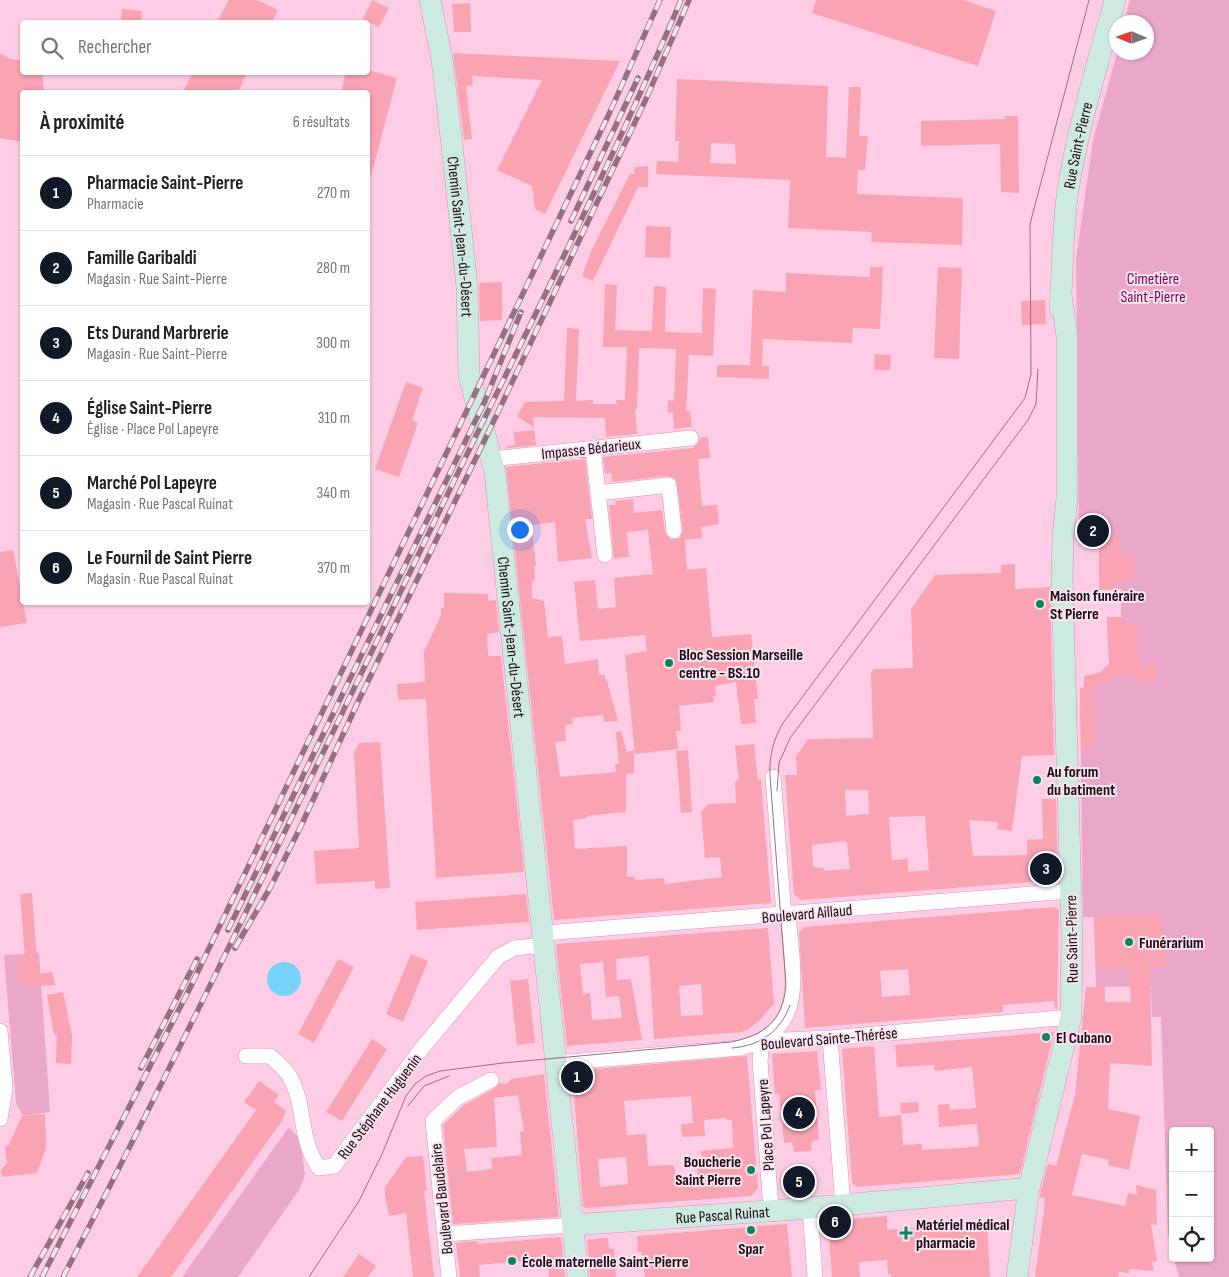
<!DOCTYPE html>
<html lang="fr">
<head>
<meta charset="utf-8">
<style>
	:root { --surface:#fff; --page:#f2f2f2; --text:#222; --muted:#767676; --line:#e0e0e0; --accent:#111827 }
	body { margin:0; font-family:"Sofia Sans Condensed",sans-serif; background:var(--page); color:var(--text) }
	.controls { position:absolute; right:15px; bottom:15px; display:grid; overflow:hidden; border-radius:5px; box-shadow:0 1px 4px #0004 }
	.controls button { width:45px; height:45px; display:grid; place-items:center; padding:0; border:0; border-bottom:1px solid var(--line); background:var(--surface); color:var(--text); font:25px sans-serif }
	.compass { position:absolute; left:1109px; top:15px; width:45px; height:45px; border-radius:50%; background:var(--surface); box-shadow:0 1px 4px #0004; rotate:272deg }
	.you { position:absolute; left:519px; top:529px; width:18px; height:18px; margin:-12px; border:4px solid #fff; border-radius:50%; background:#1a73e8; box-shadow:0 0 0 8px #1a73e833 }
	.badge { display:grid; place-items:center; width:32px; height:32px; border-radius:50%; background:var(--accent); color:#fff; font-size:16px; font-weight:700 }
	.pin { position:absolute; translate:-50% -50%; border:2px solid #fff; box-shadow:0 1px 5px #0006 }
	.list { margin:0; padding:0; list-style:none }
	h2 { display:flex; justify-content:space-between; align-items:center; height:65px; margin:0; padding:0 20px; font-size:21px }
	h2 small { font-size:16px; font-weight:400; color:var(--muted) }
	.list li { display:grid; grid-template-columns:32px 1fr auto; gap:15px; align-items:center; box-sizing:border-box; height:75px; padding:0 20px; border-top:1px solid var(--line) }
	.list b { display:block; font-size:19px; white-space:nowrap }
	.list p { margin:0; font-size:16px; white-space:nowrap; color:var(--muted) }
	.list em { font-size:16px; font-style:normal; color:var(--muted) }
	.icon { flex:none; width:28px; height:28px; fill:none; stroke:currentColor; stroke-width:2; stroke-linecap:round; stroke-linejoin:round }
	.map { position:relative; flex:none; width:1229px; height:1277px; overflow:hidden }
	.search { position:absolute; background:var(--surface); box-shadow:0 1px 4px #0004; left:20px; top:20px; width:350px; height:55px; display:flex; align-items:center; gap:12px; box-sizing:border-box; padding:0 18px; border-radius:5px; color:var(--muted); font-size:19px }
	.panel { position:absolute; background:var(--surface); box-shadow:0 1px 4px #0004; left:20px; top:90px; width:350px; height:515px; border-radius:5px }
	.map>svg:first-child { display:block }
	.green { fill:#eba7ca }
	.water { fill:#75d2f9 }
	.building { fill:#f9a3b3; fill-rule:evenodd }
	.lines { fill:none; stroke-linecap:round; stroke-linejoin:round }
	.street-casing { stroke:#dd91b8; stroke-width:16 }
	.secondary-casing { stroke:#dd91b8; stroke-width:22 }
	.street { stroke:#fff; stroke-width:15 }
	.secondary { stroke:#cdeae0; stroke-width:21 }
	.tram { stroke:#956f82; stroke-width:1 }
	.rail-casing { stroke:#956f82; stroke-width:5.5 }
	.rail { stroke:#f6e5ed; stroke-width:4; stroke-dasharray:11; stroke-linecap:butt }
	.poi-dot { fill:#0d8362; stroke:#f6e5ed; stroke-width:2 }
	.labels { text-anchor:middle; stroke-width:4; stroke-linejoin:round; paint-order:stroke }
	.street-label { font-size:16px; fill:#210716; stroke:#f6e5ed }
	.park-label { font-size:16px; fill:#780052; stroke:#f6e5ed }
	.poi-label { font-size:16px; font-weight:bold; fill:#210716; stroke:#f6e5ed; text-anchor:start }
</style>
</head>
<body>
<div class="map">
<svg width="1229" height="1277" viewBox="0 0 1229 1277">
	<rect width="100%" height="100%" fill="#fecde5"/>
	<path class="green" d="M 1130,0 L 1229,0 L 1229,1277 L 1179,1277 L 1174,1258 L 1210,1258 L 1210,1131 L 1173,1131 L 1173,1253 L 1168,1235 L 1161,1017 L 1152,1017 L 1151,986 L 1096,987 L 1094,917 L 1083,917 L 1080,688 L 1084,687 L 1084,676 L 1093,688 L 1112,676 L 1122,650 L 1108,651 L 1107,617 L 1121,617 L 1121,589 L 1099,590 L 1101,546 L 1092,537 L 1079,534 L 1076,259 L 1093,140 L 1117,53 L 1146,52 L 1146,22 L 1124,22 Z
		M 39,953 L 50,1112 L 23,1116 L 16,1103 L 4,955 Z
		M 289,1127 L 298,1137 L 302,1153 L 305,1175 L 299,1190 L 238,1277 L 182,1277 Z"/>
	<path class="water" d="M267 979a17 17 0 1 1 34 0a17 17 0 1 1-34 0Z"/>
	<path class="building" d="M 229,0 L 257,0 L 278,10 L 272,22 L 217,22 Z
		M 372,0 L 389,8 L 379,27 L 363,19 Z
		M 816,0 L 963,0 L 996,11 L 978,66 L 812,13 Z
		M 470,3 L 471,32 L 454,32 L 452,4 Z
		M 122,9 L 142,11 L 141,22 L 121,21 Z
		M 0,53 L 10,59 L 22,61 L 22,72 L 42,72 L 44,92 L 22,92 L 22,142 L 0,138 Z
		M 453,53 L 620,61 L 545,214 L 535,209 L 532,186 L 497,170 L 542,80 L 472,76 L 473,85 L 466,86 L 472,139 L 464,140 Z
		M 368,70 L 397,78 L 371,176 L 368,175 L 368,92 L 341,92 L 346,72 L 368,72 Z
		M 193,72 L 247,72 L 238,92 L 183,92 Z
		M 677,79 L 828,86 L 826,157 L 846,158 L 849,87 L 861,87 L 859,136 L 868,136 L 865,170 L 858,170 L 857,194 L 963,198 L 962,245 L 871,242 L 872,232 L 788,228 L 790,180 L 656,174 L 657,161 L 678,162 L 679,141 L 675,141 ZM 711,143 L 735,144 L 736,164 L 710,163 Z
		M 1005,116 L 1018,116 L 1019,193 L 1001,192 L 1000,144 L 921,146 L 921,121 L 1005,119 Z
		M 648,166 L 648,187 L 638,187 L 593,281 L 582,276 L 591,251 L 630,174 L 634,174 L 635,167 Z
		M 646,226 L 671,227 L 670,258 L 645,257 Z
		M 870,267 L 883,267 L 880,329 L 853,328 L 852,343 L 763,339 L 762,366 L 769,366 L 769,379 L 717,377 L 717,365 L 750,365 L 753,290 L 786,292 L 786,273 L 870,277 Z
		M 938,267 L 962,268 L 959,359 L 934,358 Z
		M 502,282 L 502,320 L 480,321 L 479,283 Z
		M 605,284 L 617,285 L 615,330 L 652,331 L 654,286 L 666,287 L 665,332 L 702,333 L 703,288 L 716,289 L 713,356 L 689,355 L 686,411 L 690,411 L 692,427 L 674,429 L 673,412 L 668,413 L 668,400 L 674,401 L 676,349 L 639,348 L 637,409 L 635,409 L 637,434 L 606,437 L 605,418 L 533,417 L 534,428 L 517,416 L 525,402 L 564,401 L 567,328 L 579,329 L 576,401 L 593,400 L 593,404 L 617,404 L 616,400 L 625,400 L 627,347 L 603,347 Z
		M 1045,300 L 1046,324 L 1022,325 L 1021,301 Z
		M 875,354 L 891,355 L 890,370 L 874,370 Z
		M 406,382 L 423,388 L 412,420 L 418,423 L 399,477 L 375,469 Z
		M 534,430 L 536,445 L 507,448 L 507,446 L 515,445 L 514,432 Z
		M 708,437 L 710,458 L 698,459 L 702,506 L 717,505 L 719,524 L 701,527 L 702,538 L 685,540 L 687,570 L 706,568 L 712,637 L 751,634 L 758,699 L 754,699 L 756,723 L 741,724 L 736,682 L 715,686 L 716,696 L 713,696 L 714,702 L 679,706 L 681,731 L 676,731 L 678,749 L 635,754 L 625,655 L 647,651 L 645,635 L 580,641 L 574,582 L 595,580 L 598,609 L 616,607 L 614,578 L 653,574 L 648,530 L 627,532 L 629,557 L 614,558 L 609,505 L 616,505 L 615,501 L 633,499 L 634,513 L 662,510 L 665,532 L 671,540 L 680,538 L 683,530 L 676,479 L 668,476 L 612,482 L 611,473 L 605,474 L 603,457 L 693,448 L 699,442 L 700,438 Z
		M 585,459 L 592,519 L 585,519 L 592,558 L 558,562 L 555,522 L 531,525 L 536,566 L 534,566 L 535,579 L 532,582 L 532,598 L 544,601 L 548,637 L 562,636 L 565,664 L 598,659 L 599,675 L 604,675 L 607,681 L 618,721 L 604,722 L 603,715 L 572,718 L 573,724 L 565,725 L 566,741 L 555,742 L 560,777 L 616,772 L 615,764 L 619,764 L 616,732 L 621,731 L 627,752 L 634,750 L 634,773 L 626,774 L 626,812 L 587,816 L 587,818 L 573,820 L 575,849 L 627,846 L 627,877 L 633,876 L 636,880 L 664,878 L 665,884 L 722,877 L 720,857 L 705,858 L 701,812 L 708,804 L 736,803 L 735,782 L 739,779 L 735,746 L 754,744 L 758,780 L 761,780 L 771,903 L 554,920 L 506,467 Z
		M 1079,522 L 1097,527 L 1108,536 L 1119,536 L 1121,556 L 1135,556 L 1135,580 L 1115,581 L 1121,589 L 1099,590 L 1099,543 L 1092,537 L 1079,534 Z
		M 13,550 L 27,623 L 0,627 L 0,552 Z
		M 1015,564 L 1015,589 L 1050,587 L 1054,755 L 1022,756 L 1012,831 L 997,829 L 998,822 L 969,820 L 973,856 L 1027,855 L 1027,840 L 1043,839 L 1042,799 L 1056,799 L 1058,880 L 801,900 L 794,894 L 785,775 L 797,775 L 796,757 L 808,739 L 873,738 L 871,673 L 874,669 L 913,668 L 911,609 L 935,575 L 1001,573 L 1001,565 ZM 845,790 L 868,790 L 869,814 L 846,816 ZM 925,816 L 929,870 L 908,872 L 908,859 L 892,860 L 889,817 ZM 844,841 L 847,843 L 850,869 L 824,871 L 824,868 L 813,867 L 812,845 Z
		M 444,593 L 488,594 L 488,601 L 496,600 L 499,632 L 487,634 L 488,656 L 501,656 L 524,872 L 436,878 L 426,699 L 398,700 L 397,684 L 425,682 L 424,652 L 441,615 L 441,608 L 444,608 Z
		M 1107,617 L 1121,617 L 1122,624 L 1138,624 L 1139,664 L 1157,664 L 1157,681 L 1137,681 L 1137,676 L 1112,677 L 1093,688 L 1094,749 L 1081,749 L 1080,688 L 1084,688 L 1084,676 L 1099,673 L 1109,664 Z
		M 380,742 L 390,888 L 375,889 L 375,881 L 316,884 L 314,851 L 359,848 L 354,753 L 359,743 Z
		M 688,750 L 692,812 L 681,813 L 676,751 Z
		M 32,893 L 38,974 L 52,972 L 55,985 L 20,987 L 17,958 L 25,957 L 20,894 Z
		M 526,894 L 529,922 L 417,930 L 415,902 Z
		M 1054,907 L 1059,910 L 1057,1009 L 1055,1009 L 1054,1001 L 1003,1005 L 1003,1012 L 805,1028 L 799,933 L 804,927 ZM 908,969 L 910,995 L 882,997 L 880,971 Z
		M 1163,915 L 1165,968 L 1150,968 L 1152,1066 L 1110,1063 L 1108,1109 L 1140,1116 L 1129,1170 L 1108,1165 L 1109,1160 L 1082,1154 L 1072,1195 L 1125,1206 L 1128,1193 L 1137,1195 L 1136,1185 L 1156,1190 L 1157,1225 L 1151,1224 L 1157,1261 L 1152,1262 L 1154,1271 L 1130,1269 L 1129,1273 L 1119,1272 L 1118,1277 L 1035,1277 L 1044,1210 L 1045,1198 L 1040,1197 L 1041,1190 L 1048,1164 L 1056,1166 L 1075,1095 L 1086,987 L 1105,987 L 1105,1002 L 1131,1002 L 1129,969 L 1096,970 L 1094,916 Z
		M 768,928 L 774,1003 L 761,1019 L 749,1029 L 742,1032 L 654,1039 L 649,956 L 616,959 L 617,980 L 631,979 L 642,1040 L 567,1046 L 556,944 ZM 603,962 L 606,997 L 619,996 L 622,1018 L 592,1020 L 590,993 L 583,994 L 580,964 ZM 701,984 L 703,1015 L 681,1016 L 679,986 Z
		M 411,954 L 428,961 L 403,1022 L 386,1014 Z
		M 338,959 L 354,967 L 314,1043 L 298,1034 Z
		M 528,979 L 535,1043 L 517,1045 L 510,981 Z
		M 63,992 L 72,1035 L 71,1064 L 56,1063 L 57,1034 L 55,1035 L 53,1030 L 47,995 Z
		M 1054,1032 L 1020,1174 L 857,1187 L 852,1183 L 842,1049 L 874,1046 L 879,1117 L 901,1115 L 903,1145 L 922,1144 L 922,1150 L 960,1148 L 979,1146 L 977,1124 L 939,1127 L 938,1105 L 949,1104 L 950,1110 L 976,1108 L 972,1067 L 935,1071 L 934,1065 L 897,1067 L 895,1045 Z
		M 372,1039 L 387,1049 L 342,1121 L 326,1112 Z
		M 817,1051 L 821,1090 L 815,1090 L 819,1140 L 812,1141 L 811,1151 L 794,1152 L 792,1142 L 784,1143 L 779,1094 L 775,1094 L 772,1054 Z
		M 747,1056 L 758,1188 L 751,1196 L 586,1208 L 583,1206 L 572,1071 ZM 691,1096 L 693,1123 L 681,1124 L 682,1137 L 705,1136 L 704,1120 L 727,1118 L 727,1120 L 732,1120 L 733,1148 L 701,1151 L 703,1168 L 697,1169 L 698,1177 L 676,1179 L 674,1165 L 648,1166 L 646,1134 L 627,1135 L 624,1101 ZM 626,1157 L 628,1184 L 600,1187 L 598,1159 Z
		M 544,1074 L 559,1217 L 453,1224 L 443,1125 L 463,1106 L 495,1088 L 499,1083 L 506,1084 L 512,1079 ZM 518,1095 L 524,1131 L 520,1132 L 522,1155 L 491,1158 L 492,1169 L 467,1172 L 464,1149 L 497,1147 L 494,1098 Z
		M 259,1081 L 279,1095 L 274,1102 L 286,1111 L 282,1121 L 171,1277 L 137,1277 L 256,1110 L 244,1102 Z
		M 918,1102 L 919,1112 L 901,1114 L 900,1103 Z
		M 45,1114 L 46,1148 L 37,1173 L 2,1177 L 1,1170 L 7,1163 L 5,1146 L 8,1146 L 22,1116 Z
		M 423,1156 L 427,1191 L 424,1191 L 434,1277 L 413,1277 L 406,1213 L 389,1216 L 385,1195 L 385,1187 L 406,1157 Z
		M 887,1216 L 887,1230 L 987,1222 L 990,1277 L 891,1277 L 891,1274 L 888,1274 L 887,1260 L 859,1262 L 860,1277 L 832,1277 L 828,1221 Z
		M 787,1224 L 792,1277 L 645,1277 L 642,1252 L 638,1252 L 637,1236 Z
		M 561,1237 L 565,1277 L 549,1277 L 547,1259 L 479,1265 L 480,1277 L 460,1277 L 456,1243 L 477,1241 L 477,1244 Z
		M 608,1238 L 609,1249 L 614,1249 L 616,1277 L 590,1277 L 587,1240 Z
		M 359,1254 L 376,1266 L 368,1277 L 343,1277 Z"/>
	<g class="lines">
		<g class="street-casing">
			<path id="street" d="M 593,448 L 605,555
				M 491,459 L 691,438
				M 598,493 L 669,485 L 674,531
				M 773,777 L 784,915
				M 544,933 L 1070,891
				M 0,1031 L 5,1088 L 0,1119
				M 830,1038 L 843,1205
				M 762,1041 L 760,1061 L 771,1209
				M 762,1041 C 770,1034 779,1028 784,1019 C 800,994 790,943 788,914
				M 246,1056 L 270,1056 C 276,1062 287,1070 291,1079 C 306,1107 298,1137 319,1168 L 334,1166 L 423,1047 L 498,957 L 514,948 L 545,945
				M 557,1063 L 740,1048 L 762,1041 L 830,1038 L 1071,1017
				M 810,1208 L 815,1277
				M 445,1234 L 573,1225
				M 449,1277 L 433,1121 L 457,1098 L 491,1080"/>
		</g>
		<g class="secondary-casing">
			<g id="secondary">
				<path id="s1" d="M 430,0 L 442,60 L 454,163 L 467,287 L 469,375 L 495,473 L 578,1277"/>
				<path id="s2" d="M 1060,309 C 1063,269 1062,230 1068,190 C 1078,126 1098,63 1115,0"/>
				<path id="s3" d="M 573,1225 L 810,1208 L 1029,1188"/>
				<path d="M 1017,1277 L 1029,1188 L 1071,1017 L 1072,937 L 1062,577 L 1063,536 L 1067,498 L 1067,336 L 1061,295"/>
			</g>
		</g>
		<use href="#street" class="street"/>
		<use href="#secondary" class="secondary"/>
		<path class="tram" d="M 777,791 L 779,763 L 790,738 L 1028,420 L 1036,404 L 1038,369
			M 732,1048 C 760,1046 781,1031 790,1005
			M 408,1106 L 424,1086 L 449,1076
			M 309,1277 L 359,1201 L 382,1154 L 406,1096 L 415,1084 L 426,1076 L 440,1071 L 503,1063 L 731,1042 C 765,1035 783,1021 786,985 L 770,776 C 769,757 773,740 783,723 L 1025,398 L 1031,374 L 1030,224 L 1089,0"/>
		<g class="rail-casing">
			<path id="rail" d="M 571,221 L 638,78
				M 228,930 L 484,403 L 521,312
				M 235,948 L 270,888 L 301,826 L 357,704 L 489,431 L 646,99 L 689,0
				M 141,1068 L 197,959
				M 30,1277 L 88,1173
				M 42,1277 L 189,990 L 609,114 L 660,0
				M 63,1277 C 190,1033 308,783 428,535 C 513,357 604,182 681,0"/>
		</g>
		<use href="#rail" class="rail"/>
	</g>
	<g class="poi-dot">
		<circle cx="1040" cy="604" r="5"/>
		<circle cx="669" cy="663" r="5"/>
		<circle cx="1037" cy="780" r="5"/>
		<circle cx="1129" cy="942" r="5"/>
		<circle cx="1046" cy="1037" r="5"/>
		<circle cx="751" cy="1170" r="5"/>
		<circle cx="751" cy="1230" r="5"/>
		<path d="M903.5 1225.5h5v5h5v5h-5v5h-5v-5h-5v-5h5z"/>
		<circle cx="512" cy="1261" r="5"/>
	</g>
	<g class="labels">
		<g class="street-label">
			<text dy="6" stroke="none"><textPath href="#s2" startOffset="165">Rue Saint-Pierre</textPath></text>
			<text dy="6" stroke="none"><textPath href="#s1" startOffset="239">Chemin Saint-Jean-du-Désert</textPath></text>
			<text transform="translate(591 448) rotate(-6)" y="6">Impasse Bédarieux</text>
			<text dy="6" stroke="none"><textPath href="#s1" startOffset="644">Chemin Saint-Jean-du-Désert</textPath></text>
			<text transform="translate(807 913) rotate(-5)" y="6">Boulevard Aillaud</text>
			<text transform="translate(1071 939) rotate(-91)" y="6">Rue Saint-Pierre</text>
			<text transform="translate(829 1038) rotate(-5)" y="6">Boulevard Sainte-Thérése</text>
			<text transform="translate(379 1106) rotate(-53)" y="6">Rue Stéphane Huguenin</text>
			<text transform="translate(765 1125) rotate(-94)" y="6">Place Pol Lapeyre</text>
			<text transform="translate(441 1199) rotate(-96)" y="6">Boulevard Baudelaire</text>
			<text dy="6" stroke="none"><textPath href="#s3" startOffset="150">Rue Pascal Ruinat</textPath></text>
		</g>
		<g class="park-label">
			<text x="1153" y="284">Cimetière<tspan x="1153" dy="18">Saint-Pierre</tspan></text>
		</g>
		<g class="poi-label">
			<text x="1050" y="601">Maison funéraire<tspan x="1050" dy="18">St Pierre</tspan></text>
			<text x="679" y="660">Bloc Session Marseille<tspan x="679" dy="18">centre - BS.10</tspan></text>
			<text x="1047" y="777">Au forum<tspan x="1047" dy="18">du batiment</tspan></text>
			<text x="1139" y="948">Funérarium</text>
			<text x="1056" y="1043">El Cubano</text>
			<text x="741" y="1167" text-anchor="end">Boucherie<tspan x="741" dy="18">Saint Pierre</tspan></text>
			<text x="916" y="1230">Matériel médical<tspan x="916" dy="18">pharmacie</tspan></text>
			<text x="751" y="1254" text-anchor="middle">Spar</text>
			<text x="522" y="1267">École maternelle Saint-Pierre</text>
		</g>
	</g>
</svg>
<div class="controls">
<button>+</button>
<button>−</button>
<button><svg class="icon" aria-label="locate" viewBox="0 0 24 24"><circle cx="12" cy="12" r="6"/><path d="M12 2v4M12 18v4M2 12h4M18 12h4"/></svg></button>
</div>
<svg class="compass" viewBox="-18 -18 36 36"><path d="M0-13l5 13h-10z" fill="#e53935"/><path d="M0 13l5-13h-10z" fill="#767676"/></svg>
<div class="you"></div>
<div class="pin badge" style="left:577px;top:1077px">1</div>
<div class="pin badge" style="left:1093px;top:531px">2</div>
<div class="pin badge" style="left:1046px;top:869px">3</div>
<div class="pin badge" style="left:799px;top:1113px">4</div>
<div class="pin badge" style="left:799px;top:1182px">5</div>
<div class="pin badge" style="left:835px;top:1222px">6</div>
<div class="search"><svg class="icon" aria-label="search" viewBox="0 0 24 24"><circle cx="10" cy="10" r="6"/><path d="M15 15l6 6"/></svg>Rechercher</div>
<section class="panel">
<h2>À proximité<small>6 résultats</small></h2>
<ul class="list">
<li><span class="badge">1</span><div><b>Pharmacie Saint-Pierre</b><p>Pharmacie</p></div><em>270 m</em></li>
<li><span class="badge">2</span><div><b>Famille Garibaldi</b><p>Magasin · Rue Saint-Pierre</p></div><em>280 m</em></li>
<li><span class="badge">3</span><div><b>Ets Durand Marbrerie</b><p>Magasin · Rue Saint-Pierre</p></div><em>300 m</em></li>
<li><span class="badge">4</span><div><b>Église Saint-Pierre</b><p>Église · Place Pol Lapeyre</p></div><em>310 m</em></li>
<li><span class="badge">5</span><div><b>Marché Pol Lapeyre</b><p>Magasin · Rue Pascal Ruinat</p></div><em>340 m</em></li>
<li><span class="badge">6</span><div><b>Le Fournil de Saint Pierre</b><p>Magasin · Rue Pascal Ruinat</p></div><em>370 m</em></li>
</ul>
</section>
</div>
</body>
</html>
